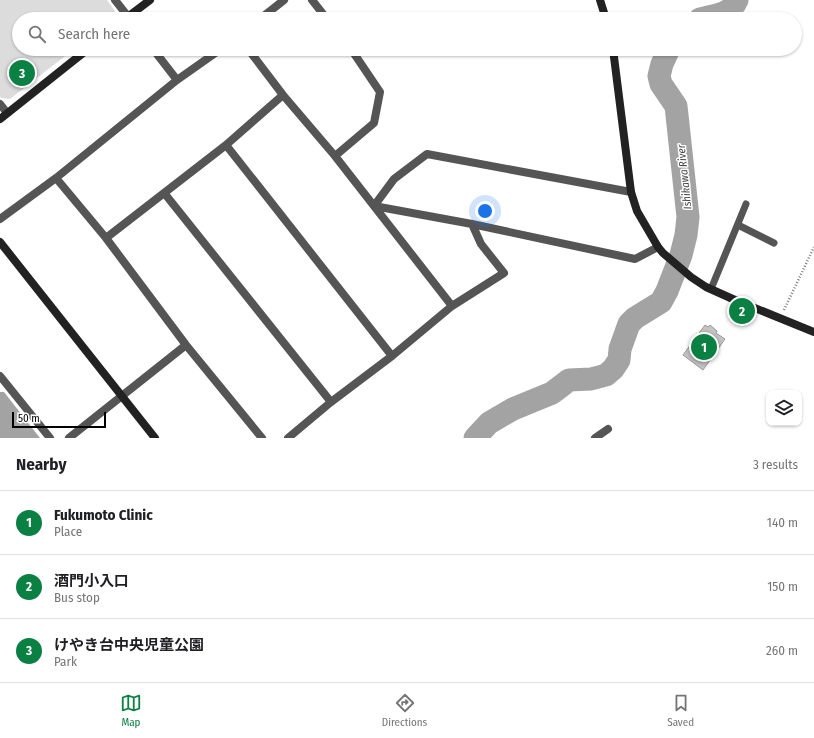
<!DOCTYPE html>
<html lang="en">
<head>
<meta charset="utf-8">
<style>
	:root { --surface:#fff; --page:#f6f6f6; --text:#202124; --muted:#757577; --line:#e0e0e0; --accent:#0b8043 }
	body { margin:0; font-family:"Fira Sans Condensed","Noto Sans JP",sans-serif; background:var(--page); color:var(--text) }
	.controls { position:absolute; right:12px; bottom:12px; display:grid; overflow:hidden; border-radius:8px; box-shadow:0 1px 3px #0004 }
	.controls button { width:36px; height:36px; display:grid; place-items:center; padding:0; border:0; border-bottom:1px solid var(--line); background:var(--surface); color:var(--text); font:20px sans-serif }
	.scale { position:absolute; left:12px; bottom:10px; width:94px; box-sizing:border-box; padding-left:4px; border:2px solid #000; border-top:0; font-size:11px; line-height:14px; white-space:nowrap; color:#000; -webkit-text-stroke:3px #fff; paint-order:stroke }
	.you { position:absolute; left:485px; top:211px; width:14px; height:14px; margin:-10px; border:3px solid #fff; border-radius:50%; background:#1a73e8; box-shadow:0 0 0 6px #1a73e833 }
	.badge { display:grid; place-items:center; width:26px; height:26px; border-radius:50%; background:var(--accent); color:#fff; font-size:13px; font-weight:700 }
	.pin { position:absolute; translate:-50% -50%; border:2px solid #fff; box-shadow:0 1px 4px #0006 }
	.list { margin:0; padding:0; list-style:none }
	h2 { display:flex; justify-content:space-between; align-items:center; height:52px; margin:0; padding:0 16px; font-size:17px }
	h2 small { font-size:13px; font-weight:400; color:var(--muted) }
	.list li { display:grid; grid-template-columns:26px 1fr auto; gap:12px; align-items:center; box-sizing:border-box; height:64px; padding:0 16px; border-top:1px solid var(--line) }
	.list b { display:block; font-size:15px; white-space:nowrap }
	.list p { margin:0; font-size:13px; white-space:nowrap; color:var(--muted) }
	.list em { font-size:13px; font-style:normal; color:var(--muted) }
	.icon { flex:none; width:22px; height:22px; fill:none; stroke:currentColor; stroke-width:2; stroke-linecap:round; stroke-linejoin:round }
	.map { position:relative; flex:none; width:814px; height:438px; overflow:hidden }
	.search { position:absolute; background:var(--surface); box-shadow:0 1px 3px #0004; left:12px; right:12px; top:12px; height:44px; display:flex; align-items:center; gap:10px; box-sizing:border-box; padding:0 14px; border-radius:22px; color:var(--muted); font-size:15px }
	.sheet { height:244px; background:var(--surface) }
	nav { display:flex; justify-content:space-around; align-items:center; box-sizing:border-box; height:56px; border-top:1px solid var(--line); background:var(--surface); font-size:11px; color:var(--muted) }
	nav a { display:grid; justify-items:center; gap:2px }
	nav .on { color:var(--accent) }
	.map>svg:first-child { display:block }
	.green { fill:#dcdcdc }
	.water { fill:#a3a3a3 }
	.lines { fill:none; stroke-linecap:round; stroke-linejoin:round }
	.river { stroke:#a3a3a3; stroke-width:23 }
	.building { fill:#c4c4c4; stroke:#999 }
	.path { stroke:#777; stroke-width:2.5; stroke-dasharray:1 2; stroke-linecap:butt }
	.lane { stroke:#555; stroke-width:7 }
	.street { stroke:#555; stroke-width:8 }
	.secondary { stroke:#222; stroke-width:8 }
	.labels { text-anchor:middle; stroke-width:3; stroke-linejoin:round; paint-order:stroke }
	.water-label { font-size:11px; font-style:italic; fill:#444; stroke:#fff }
</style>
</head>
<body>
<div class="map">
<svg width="814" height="438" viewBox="0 0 814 438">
	<rect width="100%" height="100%" fill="#fff"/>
	<path class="green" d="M 0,0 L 107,0 L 115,11 L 113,19 L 19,19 L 19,49 L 74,49 L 10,99 L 1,98 L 0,96 Z"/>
	<path class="water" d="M 0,392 L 4,392 L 40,438 L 0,438 Z"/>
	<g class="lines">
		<path class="river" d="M 700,19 C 713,15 731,15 737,0
			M 475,438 L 489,423 L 513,409 L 552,393 L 569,380 L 591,379 L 606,375 L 613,369 L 619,360 L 620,349 L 629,324 L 635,318 L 661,302 L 667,291 L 681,255 L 686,235 L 688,217 L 676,106 L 661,84 L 659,76 L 662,64 L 669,49"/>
	</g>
	<path class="building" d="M 705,325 L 708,327 L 710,325 L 717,331 L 716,333 L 725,339 L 703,370 L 683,355 Z"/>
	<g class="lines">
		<path class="path" d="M 784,310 L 814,247"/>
		<path class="lane" d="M 738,225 L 774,243
			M 711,289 L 746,204"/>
		<path class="street" d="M 115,0 L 130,19
			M 312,0 L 327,19
			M 260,19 L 284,0
			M 153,49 L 177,80
			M 248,49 L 283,95 L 335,156 L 452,306
			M 0,104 L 7,113
			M 226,145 L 392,356
			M 335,156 L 374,123 L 380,92 L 351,49
			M 56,178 L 106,238 L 186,345 L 262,438
			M 631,192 L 427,154 L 394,179 L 374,206 L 472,224 L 635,259 L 658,247
			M 165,194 L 331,402
			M 0,219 L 56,178 L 177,80 L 221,49
			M 106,238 L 226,145 L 283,95
			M 0,376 L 50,438
			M 69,438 L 186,345
			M 288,438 L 331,402 L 392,356 L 452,306 L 504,273 L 481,244 L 472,224
			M 595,438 L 608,429"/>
		<path class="secondary" d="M 600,0 L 606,19
			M 125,19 L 150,0
			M 613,49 L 631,192 L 637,211 L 658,247 L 663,253 L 691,277 L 706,287 L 735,300 L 814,332
			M 0,119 L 88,49
			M 0,242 L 155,438"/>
	</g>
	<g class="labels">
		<g class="water-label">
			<text transform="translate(684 177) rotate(-96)" y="4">Ishikawa River</text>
		</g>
	</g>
</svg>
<div class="controls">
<button><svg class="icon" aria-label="layers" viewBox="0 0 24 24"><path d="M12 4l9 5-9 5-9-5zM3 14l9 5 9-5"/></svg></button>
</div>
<div class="scale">50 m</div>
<div class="you"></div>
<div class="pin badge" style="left:704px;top:347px">1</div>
<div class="pin badge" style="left:742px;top:311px">2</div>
<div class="pin badge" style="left:22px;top:73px">3</div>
<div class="search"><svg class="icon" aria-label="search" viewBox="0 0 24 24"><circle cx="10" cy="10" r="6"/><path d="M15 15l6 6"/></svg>Search here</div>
</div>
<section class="sheet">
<h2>Nearby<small>3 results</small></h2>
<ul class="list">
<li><span class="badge">1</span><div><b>Fukumoto Clinic</b><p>Place</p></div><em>140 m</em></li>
<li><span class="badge">2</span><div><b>酒門小入口</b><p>Bus stop</p></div><em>150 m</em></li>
<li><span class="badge">3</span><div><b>けやき台中央児童公園</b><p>Park</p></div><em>260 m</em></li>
</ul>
</section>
<nav>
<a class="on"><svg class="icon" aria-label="map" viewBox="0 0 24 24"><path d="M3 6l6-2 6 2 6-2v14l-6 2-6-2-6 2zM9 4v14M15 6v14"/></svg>Map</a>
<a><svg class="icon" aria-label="directions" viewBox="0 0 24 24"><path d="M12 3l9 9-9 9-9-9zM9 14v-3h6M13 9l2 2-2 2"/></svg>Directions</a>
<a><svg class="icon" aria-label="saved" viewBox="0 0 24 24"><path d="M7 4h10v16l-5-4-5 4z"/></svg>Saved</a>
</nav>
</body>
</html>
